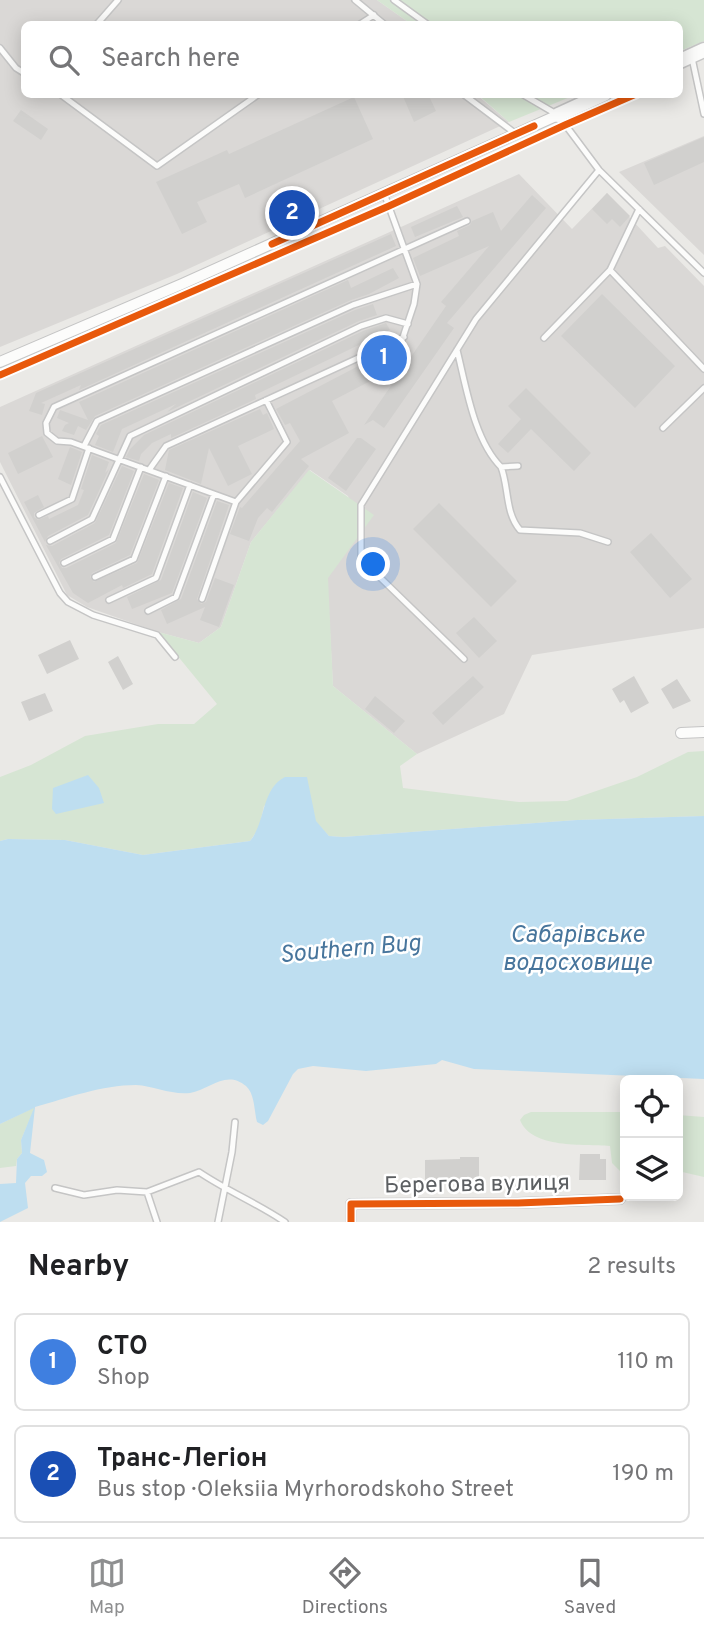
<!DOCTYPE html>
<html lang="en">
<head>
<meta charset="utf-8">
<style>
	:root { --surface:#fff; --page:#f2f2f2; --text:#202124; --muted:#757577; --line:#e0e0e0; --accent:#8e8f90 }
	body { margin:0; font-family:Overpass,sans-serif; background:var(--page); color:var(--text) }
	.controls { position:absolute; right:21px; bottom:21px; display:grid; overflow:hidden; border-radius:10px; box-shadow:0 4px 18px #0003 }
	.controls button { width:63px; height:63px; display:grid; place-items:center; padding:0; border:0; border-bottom:2px solid var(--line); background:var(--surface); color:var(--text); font:35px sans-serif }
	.you { position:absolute; left:374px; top:565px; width:24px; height:24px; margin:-18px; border:5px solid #fff; border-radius:50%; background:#1a73e8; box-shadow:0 0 0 10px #1a73e833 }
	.badge { display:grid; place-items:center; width:46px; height:46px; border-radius:50%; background:var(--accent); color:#fff; font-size:23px; font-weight:700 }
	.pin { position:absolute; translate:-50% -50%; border:4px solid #fff; box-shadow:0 2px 7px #0006 }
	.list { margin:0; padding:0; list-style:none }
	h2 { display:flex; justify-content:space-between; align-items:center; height:91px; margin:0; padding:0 28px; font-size:30px }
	h2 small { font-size:23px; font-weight:400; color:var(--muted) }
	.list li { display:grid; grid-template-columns:46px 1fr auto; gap:21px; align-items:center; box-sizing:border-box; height:98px; margin:0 14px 14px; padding:0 14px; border:2px solid var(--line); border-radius:10px }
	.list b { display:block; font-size:26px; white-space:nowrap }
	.list p { margin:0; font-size:23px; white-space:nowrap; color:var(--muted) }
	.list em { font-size:23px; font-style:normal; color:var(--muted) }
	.icon { flex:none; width:38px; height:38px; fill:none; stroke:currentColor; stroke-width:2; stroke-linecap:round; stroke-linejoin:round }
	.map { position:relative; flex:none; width:704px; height:1222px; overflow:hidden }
	.search { position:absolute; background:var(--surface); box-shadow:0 4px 18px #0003; left:21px; right:21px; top:21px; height:77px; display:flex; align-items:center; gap:18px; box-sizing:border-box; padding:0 24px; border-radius:10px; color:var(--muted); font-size:26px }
	.sheet { height:315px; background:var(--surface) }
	nav { display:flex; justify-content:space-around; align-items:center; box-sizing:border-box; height:98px; border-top:2px solid var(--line); background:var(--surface); font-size:19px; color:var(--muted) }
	nav a { display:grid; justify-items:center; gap:4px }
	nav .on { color:var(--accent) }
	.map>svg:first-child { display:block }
	.industrial { fill:#dad8d6 }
	.green { fill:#d6e5d3 }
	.water { fill:#bedef0 }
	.building { fill:#d1d0ce }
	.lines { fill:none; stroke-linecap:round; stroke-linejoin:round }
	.lane-casing { stroke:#c5c5c5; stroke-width:8 }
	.street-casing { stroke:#c5c5c5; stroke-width:12 }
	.secondary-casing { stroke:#c7c7c7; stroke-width:17 }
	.lane { stroke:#fcfcfb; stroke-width:5 }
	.street { stroke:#fcfcfb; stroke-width:10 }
	.secondary { stroke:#fcfcfb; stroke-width:14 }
	.cycleway-casing { stroke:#fff; stroke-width:11 }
	.cycleway { stroke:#e8590c; stroke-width:7 }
	.labels { text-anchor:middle; stroke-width:5; stroke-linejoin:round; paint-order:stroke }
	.street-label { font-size:23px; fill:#5c5f62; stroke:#fff }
	.water-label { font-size:24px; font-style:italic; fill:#47759c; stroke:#fff }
</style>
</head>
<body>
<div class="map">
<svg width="704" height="1222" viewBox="0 0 704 1222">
	<rect width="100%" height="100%" fill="#eae9e6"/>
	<path class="industrial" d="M 0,0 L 377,0 L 411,24 L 24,24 L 24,94 L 477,95 L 509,122 L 177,274 L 0,347 Z
		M 704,136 L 704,255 L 619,172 Z
		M 519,174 L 572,229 L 607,193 L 658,248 L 665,246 L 704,286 L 704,628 L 532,655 L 504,714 L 417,754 L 333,686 L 327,578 L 361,530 L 348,496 L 310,470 L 251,542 L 221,627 L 199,643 L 158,632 L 87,607 L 67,595 L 0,462 L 0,407 Z"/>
	<path class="green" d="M 377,0 L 704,0 L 704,41 L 680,51 L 680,24 L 411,24 Z
		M 477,94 L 575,95 L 509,122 Z
		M 309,470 L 374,515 L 328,578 L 333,686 L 417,754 L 400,766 L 403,788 L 519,802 L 567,801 L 637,777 L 688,752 L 704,751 L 704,816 L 577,820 L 343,837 L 329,836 L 315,821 L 306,777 L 264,806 L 259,828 L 250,841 L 143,855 L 65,840 L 8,839 L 0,841 L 0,777 L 31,765 L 85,736 L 158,724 L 194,724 L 217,704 L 158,632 L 199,643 L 221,627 L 251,542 Z
		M 35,1107 L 21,1140 L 22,1153 L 17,1159 L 16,1166 L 0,1168 L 0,1124 Z
		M 531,1112 L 625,1112 L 625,1176 L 612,1163 L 610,1146 C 584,1144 531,1149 520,1120 L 524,1115 Z
		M 678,1115 L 704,1117 L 704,1177 L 678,1171 Z"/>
	<path class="water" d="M 88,775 L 99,788 L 104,803 L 56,814 L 52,809 L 53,788 Z
		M 285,777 L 307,777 L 316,821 L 329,836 L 343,837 L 577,820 L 704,816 L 704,1079 L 474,1069 L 442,1060 L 436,1064 L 366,1071 L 313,1066 L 298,1069 L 293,1074 L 268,1121 L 263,1125 L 257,1122 C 254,1111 255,1094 246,1086 C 226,1069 209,1090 190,1093 C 171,1095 154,1086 136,1085 C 102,1085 67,1098 35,1107 L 30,1153 L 44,1160 L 47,1172 L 42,1176 L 31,1176 L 25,1183 L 28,1208 L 0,1222 L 0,1184 L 16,1183 L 17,1159 L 22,1153 L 21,1140 L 34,1108 L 0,1124 L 0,841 L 8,839 L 65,840 L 143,855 L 250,841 C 266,822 261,789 285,777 Z"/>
	<path class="building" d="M 402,94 L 428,94 L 436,111 L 414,122 Z
		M 354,97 L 373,139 L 245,198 L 239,184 L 197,202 L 207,222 L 182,234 L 156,182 L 227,150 L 229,154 Z
		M 21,110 L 48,129 L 41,140 L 13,121 Z
		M 704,137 L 704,162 L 654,185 L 644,163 Z
		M 607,193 L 630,216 L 620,227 L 612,219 L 607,224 L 592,209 Z
		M 532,195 L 546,208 L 447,323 L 454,328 L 384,428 L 373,420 L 364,425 L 446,306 L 441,302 L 489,246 L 420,276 L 413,258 L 459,236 L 457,231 L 470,225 L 472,221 L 493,212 L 501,231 Z
		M 457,206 L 463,217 L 415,237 L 411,227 Z
		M 391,234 L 396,246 L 79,390 L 81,385 L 41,403 L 45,404 L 42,415 L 29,411 L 36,393 Z
		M 393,268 L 399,278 L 369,294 L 351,300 L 95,416 L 86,430 L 78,426 L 74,435 L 62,431 L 65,425 L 69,423 L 57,418 L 60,410 L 88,420 L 79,402 L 348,280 L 351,288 Z
		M 602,294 L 675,366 L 635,408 L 561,336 Z
		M 373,304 L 377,315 L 359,321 L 167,412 L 176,404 L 122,429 L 113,452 L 95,445 L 99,436 L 96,434 L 101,425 L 355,310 Z
		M 386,323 L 390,330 L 255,395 L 256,399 L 171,438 L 171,434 L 152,443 L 141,454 L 139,461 L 126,457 L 130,449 L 144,435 L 363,331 Z
		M 393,348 L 403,364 L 332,401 L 349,433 L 301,459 L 309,466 L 272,512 L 267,508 L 258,518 L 249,541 L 230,534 L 240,507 L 242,508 L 300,441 L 290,423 L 285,425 L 276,409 Z
		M 526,388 L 591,453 L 574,471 L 531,429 L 508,453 L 498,444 L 521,419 L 508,406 Z
		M 260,409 L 263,415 L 267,413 L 274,429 L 238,446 L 252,474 L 228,486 L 209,448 L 201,484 L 165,470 L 169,450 Z
		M 42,436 L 53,457 L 18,474 L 8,453 Z
		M 357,438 L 361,438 L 376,449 L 346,491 L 328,478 Z
		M 70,447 L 82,452 L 71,485 L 58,479 Z
		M 92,455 L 109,462 L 105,473 L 109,469 L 88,515 L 48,536 L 45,542 L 24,502 L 38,495 L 44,507 L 34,513 L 34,517 L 38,520 L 48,516 L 49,519 L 78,505 L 84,490 L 81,489 Z
		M 122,466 L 134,471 L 109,535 L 61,559 L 59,563 L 62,568 L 66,568 L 116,543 L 144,474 L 159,480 L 130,555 L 92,573 L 90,577 L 94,582 L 137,563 L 169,483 L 183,488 L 152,574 L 123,588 L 122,585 L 88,603 L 73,593 L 46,545 L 52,546 L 95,523 Z
		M 193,492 L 207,498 L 172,593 L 132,609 L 127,597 L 161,580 Z
		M 217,501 L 229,505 L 197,599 L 201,604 L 206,602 L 215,578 L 234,585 L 219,627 L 200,620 L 205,607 L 167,624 L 161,610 L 181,599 Z
		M 439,503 L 517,581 L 491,607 L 413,529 Z
		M 651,533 L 692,579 L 670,598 L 630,552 Z
		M 474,617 L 497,641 L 479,658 L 456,633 Z
		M 70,640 L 79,659 L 47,674 L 38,655 Z
		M 118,656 L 133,684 L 123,690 L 108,662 Z
		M 473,676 L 484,687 L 443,725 L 432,713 Z
		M 634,676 L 649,703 L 631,713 L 624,700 L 620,703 L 612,689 Z
		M 677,679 L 691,701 L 673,709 L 661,689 Z
		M 45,693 L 53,711 L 29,721 L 21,702 Z
		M 375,696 L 405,721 L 394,733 L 365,709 Z
		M 580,1154 L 600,1154 L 600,1159 L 606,1159 L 606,1180 L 579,1180 Z
		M 460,1157 L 479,1157 L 479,1181 L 425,1181 L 425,1160 L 460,1159 Z"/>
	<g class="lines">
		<g class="lane-casing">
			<path id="lane" d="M 355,0 L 384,24
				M 394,0 L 427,24
				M 97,24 L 118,0
				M 360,24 L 374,15
				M 0,48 L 16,68 L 24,73
				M 692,58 L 704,114
				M 60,94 L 157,166 L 259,94
				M 463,94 L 516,134
				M 522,94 L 558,115 L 599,170 L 704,273
				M 384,193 L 417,284 L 414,304 L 400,346
				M 610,270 L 704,369
				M 544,338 L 610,270 L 639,209
				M 457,350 C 466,386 474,440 501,467 L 518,466
				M 663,428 L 704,388
				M 84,446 L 97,421 L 353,305 L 417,284
				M 501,467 C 509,487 505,513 520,530 L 580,533 L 608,542
				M 149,470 L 166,446 L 404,337
				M 0,477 L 48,570 L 60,593 L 68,602 L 93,615 L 157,635 L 175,657
				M 236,502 L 71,442 L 57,441 L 47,433 L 46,423 L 54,407 L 467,221
				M 39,515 L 72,499 L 89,448
				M 50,541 L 92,519 L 130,436 L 361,326 L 386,318 L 408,324
				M 64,563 L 113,539 L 141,467
				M 95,577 L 134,559 L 166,476
				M 202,599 L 236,502 L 287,442 L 266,400
				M 109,600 L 156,578 L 190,485
				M 148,611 L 176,597 L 214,494
				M 464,659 L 361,559 L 361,505 L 476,319 L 599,170
				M 55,1188 L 84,1195 L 117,1190 L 147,1192 L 199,1172 C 227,1191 257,1203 285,1222
				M 147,1192 L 157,1222
				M 218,1222 L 232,1152 L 235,1122"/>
		</g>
		<g class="street-casing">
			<path id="street" d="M 0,362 L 182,284 L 558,115
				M 681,733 L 704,732
				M 351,1222 L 351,1204 L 518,1203 L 620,1199"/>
		</g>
		<g class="secondary-casing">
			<path id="secondary" d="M 680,61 L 704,50
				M 558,115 L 604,94"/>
		</g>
		<use href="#lane" class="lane"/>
		<use href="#street" class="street"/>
		<use href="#secondary" class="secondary"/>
		<g class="cycleway-casing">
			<path id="cycleway" d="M 272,244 L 534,126
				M 0,375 L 389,206 L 565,125 L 636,94
				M 351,1222 L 351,1204 L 518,1203 L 620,1199"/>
		</g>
		<use href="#cycleway" class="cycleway"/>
	</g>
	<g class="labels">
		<g class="street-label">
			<text transform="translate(477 1183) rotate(-1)" y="8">Берегова вулиця</text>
		</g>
		<g class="water-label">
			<text x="577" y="942">Сабарівське<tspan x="577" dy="28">водосховище</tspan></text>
			<text transform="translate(350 948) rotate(-5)" y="8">Southern Bug</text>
		</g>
	</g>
</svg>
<div class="controls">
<button><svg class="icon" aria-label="locate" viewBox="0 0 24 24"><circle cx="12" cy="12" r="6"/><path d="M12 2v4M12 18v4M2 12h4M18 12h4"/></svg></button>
<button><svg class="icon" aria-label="layers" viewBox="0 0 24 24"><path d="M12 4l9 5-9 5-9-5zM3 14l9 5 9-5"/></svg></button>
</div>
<div class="you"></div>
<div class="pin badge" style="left:384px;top:358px;background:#3f7fe0">1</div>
<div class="pin badge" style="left:292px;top:213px;background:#1a4fb4">2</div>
<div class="search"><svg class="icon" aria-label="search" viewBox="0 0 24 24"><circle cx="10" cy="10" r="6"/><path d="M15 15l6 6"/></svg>Search here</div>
</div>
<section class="sheet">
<h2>Nearby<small>2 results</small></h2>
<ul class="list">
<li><span class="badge" style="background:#3f7fe0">1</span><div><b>СТО</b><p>Shop</p></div><em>110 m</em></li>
<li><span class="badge" style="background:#1a4fb4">2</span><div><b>Транс-Легіон</b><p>Bus stop · Oleksiia Myrhorodskoho Street</p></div><em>190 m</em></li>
</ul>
</section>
<nav>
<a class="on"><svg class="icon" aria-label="map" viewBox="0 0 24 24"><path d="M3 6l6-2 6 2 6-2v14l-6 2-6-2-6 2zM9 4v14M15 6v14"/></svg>Map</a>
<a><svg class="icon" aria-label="directions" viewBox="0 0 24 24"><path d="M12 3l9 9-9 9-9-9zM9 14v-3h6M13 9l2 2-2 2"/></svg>Directions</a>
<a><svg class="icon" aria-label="saved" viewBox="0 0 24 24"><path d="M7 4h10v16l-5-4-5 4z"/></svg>Saved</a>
</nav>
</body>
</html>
